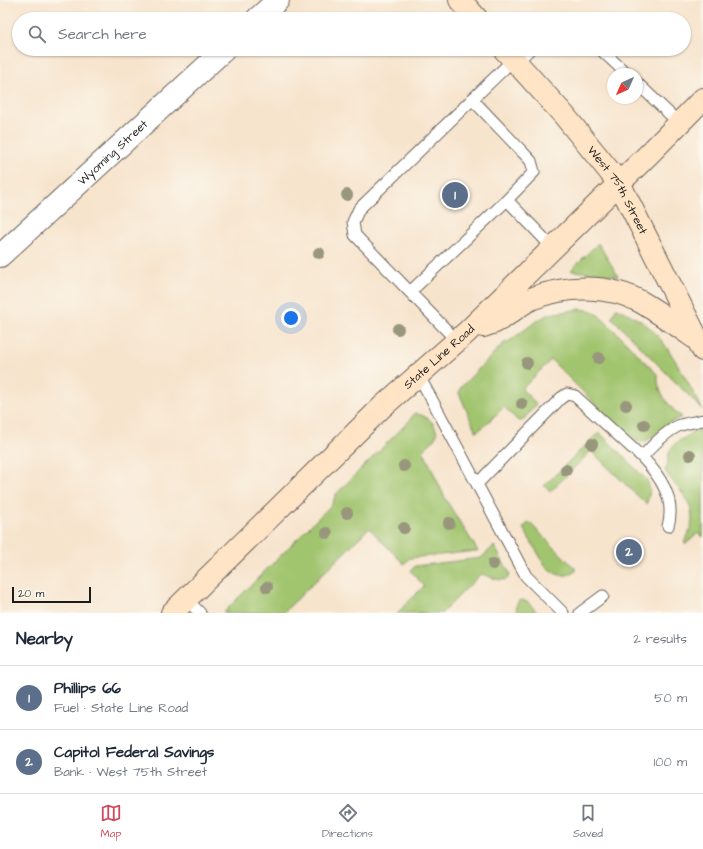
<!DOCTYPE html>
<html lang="en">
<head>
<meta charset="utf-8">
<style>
	:root { --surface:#fff; --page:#f6f6f7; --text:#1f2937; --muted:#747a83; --line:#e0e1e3; --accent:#d1495b }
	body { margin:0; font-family:"Architects Daughter",sans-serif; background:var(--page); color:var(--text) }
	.compass { position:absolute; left:607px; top:68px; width:36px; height:36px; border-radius:50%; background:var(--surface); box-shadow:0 1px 3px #0004; rotate:225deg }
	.scale { position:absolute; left:12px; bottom:10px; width:79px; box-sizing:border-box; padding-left:4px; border:2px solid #1c1c1c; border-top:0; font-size:11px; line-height:14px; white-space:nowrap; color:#1c1c1c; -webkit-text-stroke:3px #fbf7ec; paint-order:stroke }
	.you { position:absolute; left:291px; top:318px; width:14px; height:14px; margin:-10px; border:3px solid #fff; border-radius:50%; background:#1a73e8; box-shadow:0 0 0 6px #1a73e833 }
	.badge { display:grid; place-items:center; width:26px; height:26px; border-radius:50%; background:var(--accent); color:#fff; font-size:13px; font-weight:700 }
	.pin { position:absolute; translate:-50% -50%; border:2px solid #fff; box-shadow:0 1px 4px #0006 }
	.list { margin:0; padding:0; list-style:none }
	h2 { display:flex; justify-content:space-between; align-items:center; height:52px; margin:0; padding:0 16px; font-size:17px }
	h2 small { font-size:13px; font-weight:400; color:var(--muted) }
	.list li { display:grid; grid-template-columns:26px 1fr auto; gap:12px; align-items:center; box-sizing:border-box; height:64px; padding:0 16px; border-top:1px solid var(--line) }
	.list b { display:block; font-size:15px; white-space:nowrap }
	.list p { margin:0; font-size:13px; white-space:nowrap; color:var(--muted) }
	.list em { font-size:13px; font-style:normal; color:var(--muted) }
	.icon { flex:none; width:22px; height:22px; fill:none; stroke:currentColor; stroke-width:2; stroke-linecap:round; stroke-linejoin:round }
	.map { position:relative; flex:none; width:703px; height:613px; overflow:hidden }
	.search { position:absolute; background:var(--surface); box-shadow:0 1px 3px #0004; left:12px; right:12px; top:12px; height:44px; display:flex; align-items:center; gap:10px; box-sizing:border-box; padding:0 14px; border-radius:22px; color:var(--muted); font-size:15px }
	.sheet { height:180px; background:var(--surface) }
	nav { display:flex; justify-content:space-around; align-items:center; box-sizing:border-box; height:56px; border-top:1px solid var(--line); background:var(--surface); font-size:11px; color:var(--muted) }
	nav a { display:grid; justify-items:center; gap:2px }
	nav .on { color:var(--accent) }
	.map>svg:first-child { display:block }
	.green { fill:#a1c46e; stroke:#5e7045 }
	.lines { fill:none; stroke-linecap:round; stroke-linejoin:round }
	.lane-casing { stroke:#69625a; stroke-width:13 }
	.street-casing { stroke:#69625a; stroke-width:24 }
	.secondary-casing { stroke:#69625a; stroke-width:24 }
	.lane { stroke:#fff; stroke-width:11 }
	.street { stroke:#fff; stroke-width:22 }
	.secondary { stroke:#ffe4c6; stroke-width:22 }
	.tree { fill:#98967c }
	.labels { text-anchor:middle; stroke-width:3.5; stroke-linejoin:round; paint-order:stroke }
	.street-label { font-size:12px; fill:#1c1c1c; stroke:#fbf7ec }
</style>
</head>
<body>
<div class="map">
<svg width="703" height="613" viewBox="0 0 703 613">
	<rect width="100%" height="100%" fill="#fbf7ec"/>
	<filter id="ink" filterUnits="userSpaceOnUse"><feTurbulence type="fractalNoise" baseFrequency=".025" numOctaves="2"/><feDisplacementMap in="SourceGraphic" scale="8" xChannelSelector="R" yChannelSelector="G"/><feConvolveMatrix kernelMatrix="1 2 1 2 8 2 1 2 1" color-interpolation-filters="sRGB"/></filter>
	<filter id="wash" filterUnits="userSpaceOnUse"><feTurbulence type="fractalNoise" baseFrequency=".012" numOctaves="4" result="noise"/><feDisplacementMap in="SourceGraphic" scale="16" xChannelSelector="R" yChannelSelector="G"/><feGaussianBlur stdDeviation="0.9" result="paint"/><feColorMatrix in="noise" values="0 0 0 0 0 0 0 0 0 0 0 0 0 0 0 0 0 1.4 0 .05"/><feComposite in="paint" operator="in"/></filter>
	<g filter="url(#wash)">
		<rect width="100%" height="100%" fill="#f7e4cd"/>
		<path class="green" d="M 598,243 L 617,274 L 618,277 C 601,272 589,273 572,271 L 571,270 Z
			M 616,308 C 630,314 645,322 655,333 C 674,353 689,386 703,410 L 612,318 Z
			M 581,309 L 592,311 L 597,314 L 615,331 L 658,375 C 656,391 670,408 682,417 C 676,420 670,422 665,426 C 650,436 647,450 627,436 L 551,360 L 522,389 L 535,403 L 536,405 L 523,420 L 520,421 L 518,421 L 504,407 L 482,428 L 476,432 L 459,393 L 461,387 L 463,385 L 504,343 L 508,342 L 538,320 L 547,315 L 555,313 Z
			M 414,413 C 423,415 433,419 436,430 C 437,432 438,433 436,436 C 434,441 427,446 423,450 L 446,500 L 478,551 L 410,558 L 404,564 L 369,528 L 283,613 L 224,613 L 228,608 L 332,504 L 336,494 L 410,420 Z
			M 693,430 L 703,431 L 703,537 L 698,533 L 686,544 L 684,542 C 694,527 695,511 684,495 C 677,486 670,480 665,470 C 670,464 666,456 671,449 C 676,439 688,439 693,430 Z
			M 599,432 L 647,480 C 651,489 650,496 646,504 L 591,451 L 550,492 L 544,486 Z
			M 529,522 L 577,570 C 565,579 555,576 545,565 L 523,528 Z
			M 494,546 L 510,574 C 508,586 489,576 481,574 L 442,613 L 397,613 L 424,586 L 411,571 L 415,566 L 481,558 Z
			M 521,600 C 529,601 533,607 537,613 L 517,613 C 516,608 515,602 521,600 Z"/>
	</g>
	<g filter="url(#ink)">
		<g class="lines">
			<g class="lane-casing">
				<path id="lane" d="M 600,49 L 627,74
					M 517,62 L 530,49
					M 637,83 L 679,123
					M 472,99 L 531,161 L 534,172 L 507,200 L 553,248
					M 410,292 L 507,200
					M 457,341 L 355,235 L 353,222 L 359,209 L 514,59
					M 418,375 L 431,398 L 526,576 L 563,613
					M 642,457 C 652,446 664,433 678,426 C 686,423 695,422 703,420
					M 477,484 L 561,398 L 567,394 L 575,396 L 642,457 C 660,476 676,499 668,526
					M 186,599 L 200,613
					M 580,613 L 603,596"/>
			</g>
			<g class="street-casing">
				<g id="street">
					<path d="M 257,19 L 278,0"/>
					<path id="s1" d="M 0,256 L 225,49"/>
				</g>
			</g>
			<g class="secondary-casing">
				<g id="secondary">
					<path d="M 460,0 L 477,19"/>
					<path id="s2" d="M 504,49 L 563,114 L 619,183 L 703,350"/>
					<path d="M 483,326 C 487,325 491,323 495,322 C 508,316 518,305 531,299 C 565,285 609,284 641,302 C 660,313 678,326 695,338"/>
					<path id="s3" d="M 172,613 L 382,407 L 467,332 L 648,155 L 703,99"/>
				</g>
			</g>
			<use href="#lane" class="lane"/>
			<use href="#street" class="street"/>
			<use href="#secondary" class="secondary"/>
		</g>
		<g class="tree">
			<circle cx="347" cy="195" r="6"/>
			<circle cx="319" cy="253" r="6"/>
			<circle cx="398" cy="329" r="6"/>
			<circle cx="599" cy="358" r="6"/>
			<circle cx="527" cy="363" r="6"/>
			<circle cx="522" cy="404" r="6"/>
			<circle cx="626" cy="405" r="6"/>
			<circle cx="644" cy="425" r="6"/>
			<circle cx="592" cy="444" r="6"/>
			<circle cx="690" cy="455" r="6"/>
			<circle cx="404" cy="466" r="6"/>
			<circle cx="566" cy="470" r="6"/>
			<circle cx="347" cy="513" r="6"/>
			<circle cx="449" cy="523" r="6"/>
			<circle cx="404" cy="528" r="6"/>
			<circle cx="327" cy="533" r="6"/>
			<circle cx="493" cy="564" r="6"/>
			<circle cx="267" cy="587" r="6"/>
		</g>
	</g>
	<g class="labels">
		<g class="street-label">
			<text dy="4" stroke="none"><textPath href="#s1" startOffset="153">Wyoming Street</textPath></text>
			<text dy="4" stroke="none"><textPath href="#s2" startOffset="182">West 75th Street</textPath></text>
			<text dy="4" stroke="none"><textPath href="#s3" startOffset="370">State Line Road</textPath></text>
		</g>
	</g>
</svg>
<svg class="compass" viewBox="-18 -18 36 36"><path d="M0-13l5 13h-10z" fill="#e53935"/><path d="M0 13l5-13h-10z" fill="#747a83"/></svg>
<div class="scale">20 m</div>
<div class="you"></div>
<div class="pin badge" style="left:455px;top:195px;background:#5c6f8a">1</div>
<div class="pin badge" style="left:629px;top:552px;background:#5c6f8a">2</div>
<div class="search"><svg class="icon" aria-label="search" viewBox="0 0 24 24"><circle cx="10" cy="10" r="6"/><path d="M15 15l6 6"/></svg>Search here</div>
</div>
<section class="sheet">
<h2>Nearby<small>2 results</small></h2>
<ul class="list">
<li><span class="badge" style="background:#5c6f8a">1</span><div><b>Phillips 66</b><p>Fuel · State Line Road</p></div><em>50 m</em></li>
<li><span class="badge" style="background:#5c6f8a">2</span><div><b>Capitol Federal Savings</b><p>Bank · West 75th Street</p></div><em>100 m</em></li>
</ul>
</section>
<nav>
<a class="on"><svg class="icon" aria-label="map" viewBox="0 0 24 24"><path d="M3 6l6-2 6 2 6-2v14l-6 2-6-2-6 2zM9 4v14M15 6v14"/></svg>Map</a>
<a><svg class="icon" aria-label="directions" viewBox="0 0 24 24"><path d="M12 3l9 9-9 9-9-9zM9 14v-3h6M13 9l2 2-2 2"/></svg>Directions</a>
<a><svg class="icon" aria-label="saved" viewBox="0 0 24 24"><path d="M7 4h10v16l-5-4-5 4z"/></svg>Saved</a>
</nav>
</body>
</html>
